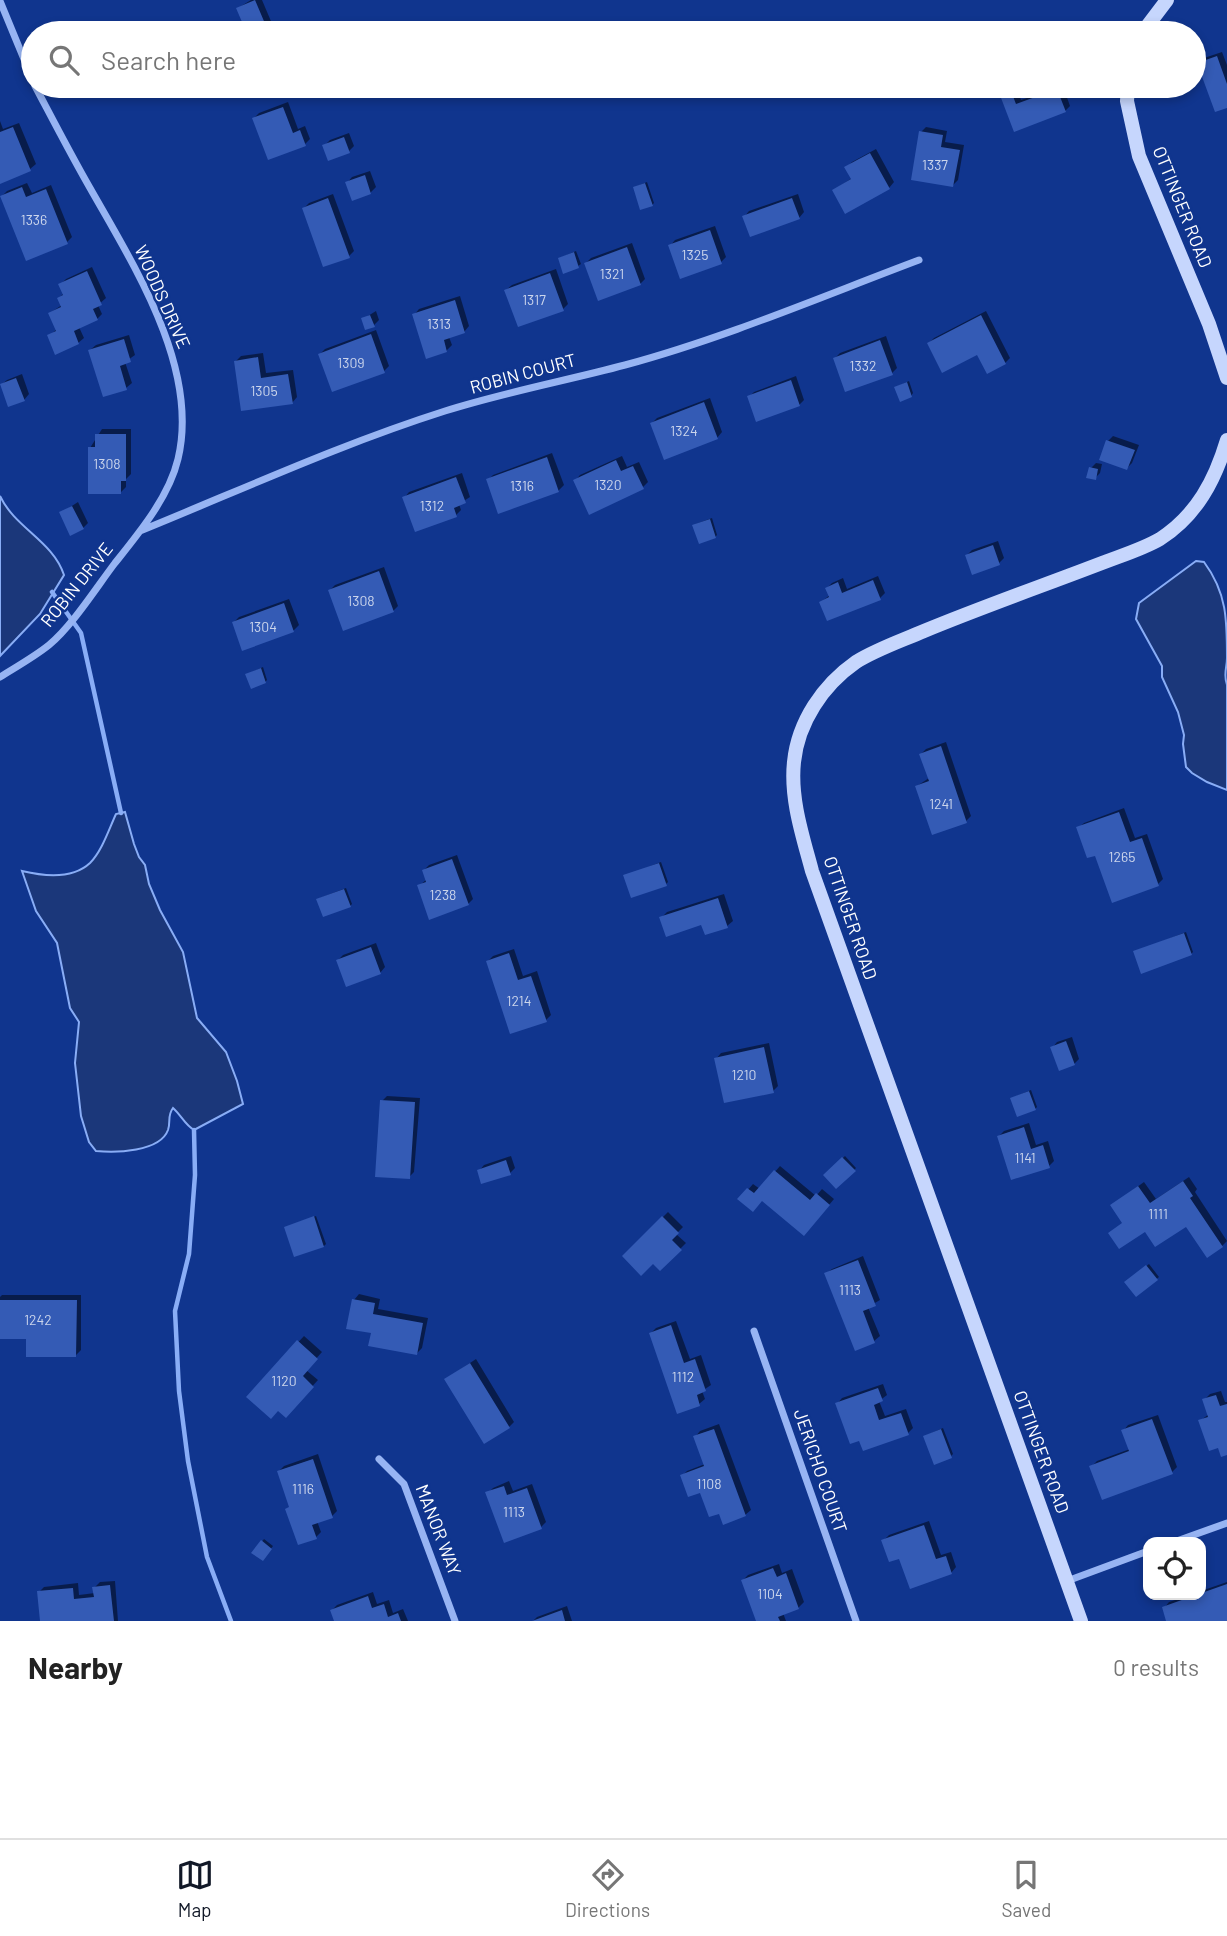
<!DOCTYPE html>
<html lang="en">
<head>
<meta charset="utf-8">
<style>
	:root { --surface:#fff; --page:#f6f6f6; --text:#222; --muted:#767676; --line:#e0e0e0; --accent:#111827 }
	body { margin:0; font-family:Barlow,sans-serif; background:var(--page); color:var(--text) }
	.controls { position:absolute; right:21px; bottom:21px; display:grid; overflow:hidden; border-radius:14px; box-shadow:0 4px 10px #0003 }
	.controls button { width:63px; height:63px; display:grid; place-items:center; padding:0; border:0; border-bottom:2px solid var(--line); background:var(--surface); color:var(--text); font:35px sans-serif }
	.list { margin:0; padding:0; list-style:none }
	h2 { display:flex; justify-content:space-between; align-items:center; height:91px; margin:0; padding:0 28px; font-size:30px }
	h2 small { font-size:23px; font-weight:400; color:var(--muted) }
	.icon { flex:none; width:38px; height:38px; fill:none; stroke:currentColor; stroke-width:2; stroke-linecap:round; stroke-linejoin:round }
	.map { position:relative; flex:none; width:1227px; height:1621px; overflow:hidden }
	.search { position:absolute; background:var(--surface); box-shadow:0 4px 10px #0003; left:21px; right:21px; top:21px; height:77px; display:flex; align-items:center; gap:18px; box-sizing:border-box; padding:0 24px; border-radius:38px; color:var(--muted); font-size:26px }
	.sheet { height:217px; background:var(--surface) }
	nav { display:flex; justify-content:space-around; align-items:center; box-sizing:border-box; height:98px; border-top:2px solid var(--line); background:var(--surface); font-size:19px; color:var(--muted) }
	nav a { display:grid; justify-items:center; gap:4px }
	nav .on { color:var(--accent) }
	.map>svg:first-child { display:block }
	.water { fill:#1b377a; stroke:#89adf6; stroke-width:2 }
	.shadow { fill:#0007 }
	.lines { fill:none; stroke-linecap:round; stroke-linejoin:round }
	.stream { stroke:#89adf6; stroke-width:4.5 }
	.building { fill:#345bb5 }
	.street { stroke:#97b4f3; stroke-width:7 }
	.secondary { stroke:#c6d6fd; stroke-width:14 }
	.labels { text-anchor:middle; stroke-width:5; stroke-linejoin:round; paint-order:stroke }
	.number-label { font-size:14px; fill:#ccd6ec }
	.street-label { font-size:18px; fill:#fff; stroke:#10358e }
</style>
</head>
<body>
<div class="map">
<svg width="1227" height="1621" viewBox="0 0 1227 1621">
	<rect width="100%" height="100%" fill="#10358e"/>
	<path class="water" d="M 0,496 C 15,528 53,541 64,575 L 40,614 L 0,656 Z
		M 1196,561 L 1204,562 C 1227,593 1227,620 1227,658 C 1227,668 1223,674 1227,685 L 1227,790 L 1207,782 L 1192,773 L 1186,767 L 1183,744 L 1184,735 L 1178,712 L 1162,677 L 1162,666 L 1136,619 L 1139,603 Z
		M 125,812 L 134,844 L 139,857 L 145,865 L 149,884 L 160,910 L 183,952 L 197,1018 L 226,1052 L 237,1081 L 243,1104 L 194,1130 C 185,1125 181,1115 173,1108 C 167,1116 171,1121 168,1130 C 160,1152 115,1153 96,1151 L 89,1142 L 81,1116 L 75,1063 L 79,1022 L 70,1008 L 57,943 L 36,911 L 22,871 C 43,876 73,879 90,863 C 102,851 109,829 116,814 Z"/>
	<path class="shadow" d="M 251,0 L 262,0 L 276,33 L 237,33 L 234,26 L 243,20 L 238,8 Z
		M 1222,52 L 1227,65 L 1227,106 L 1199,64 L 1204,58 Z
		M 1004,86 L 1016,86 L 1021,100 L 1063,86 L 1070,106 L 1065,111 L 1015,130 L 1000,91 Z
		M 288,102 L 298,129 L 305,126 L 310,139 L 305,144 L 254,118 L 259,113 Z
		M 0,121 L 3,129 L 19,123 L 36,164 L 30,169 L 0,182 Z
		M 926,127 L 947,131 L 945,142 L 964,145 L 958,180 L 953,185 L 921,132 Z
		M 349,133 L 354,146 L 349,151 L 325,145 L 330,140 Z
		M 876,149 L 894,182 L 889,188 L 834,190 L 852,178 L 847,167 L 852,162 Z
		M 370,171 L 376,187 L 370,193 L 347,183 L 352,177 Z
		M 647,182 L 654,203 L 652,205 L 635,187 Z
		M 27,183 L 32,193 L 51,185 L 72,237 L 67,242 L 2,196 L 7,191 Z
		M 333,194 L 354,251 L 349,256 L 304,208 L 309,203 Z
		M 798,194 L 804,212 L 799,218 L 744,217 L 749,211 Z
		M 715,226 L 726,257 L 721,262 L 670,246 L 675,240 Z
		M 632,243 L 645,279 L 640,284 L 586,263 L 591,258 Z
		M 576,251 L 581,264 L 578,266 L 560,258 Z
		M 92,267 L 106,298 L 98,305 L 102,314 L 97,319 L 79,327 L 84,338 L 78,343 L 49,336 L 57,329 L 50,313 L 62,305 L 59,298 L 64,293 L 61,284 L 66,279 Z
		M 556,269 L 568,304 L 563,309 L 506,290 L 512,285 Z
		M 460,296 L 469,326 L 464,332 L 449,337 L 452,345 L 446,351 L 414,315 L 419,309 Z
		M 376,311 L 379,320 L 374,325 L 363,319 Z
		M 986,311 L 1010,358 L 1005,363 L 978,352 L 929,343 L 934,338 Z
		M 376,330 L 389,366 L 384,371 L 320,354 L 325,349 Z
		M 129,335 L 135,355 L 125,362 L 132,383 L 126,388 L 90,350 L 96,345 Z
		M 886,336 L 897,368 L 892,373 L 835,358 L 840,353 Z
		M 263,353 L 266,373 L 293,370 L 297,397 L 292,403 L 236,361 L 241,356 Z
		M 22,374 L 29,394 L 24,400 L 1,385 L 7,380 Z
		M 796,376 L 804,400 L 799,405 L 749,397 L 754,392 Z
		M 909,381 L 913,393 L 911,396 L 896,387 Z
		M 710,398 L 722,432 L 717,438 L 652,423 L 657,418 Z
		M 102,429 L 131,429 L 131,474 L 126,479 L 126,487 L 120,493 L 90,448 Z
		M 1113,436 L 1139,445 L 1132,463 L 1127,468 L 1108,441 Z
		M 552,453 L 564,485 L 558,491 L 488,480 L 493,475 Z
		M 622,456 L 627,467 L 639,462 L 648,482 L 643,487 L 575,481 L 580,475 Z
		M 1096,463 L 1102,464 L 1100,473 L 1095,478 L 1091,468 Z
		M 462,473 L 470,497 L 459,504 L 461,510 L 456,515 L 404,498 L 409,492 Z
		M 78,502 L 88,523 L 83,528 L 61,513 Z
		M 712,518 L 717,535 L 715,537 L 696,524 Z
		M 998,541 L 1004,558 L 999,563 L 967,555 L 972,550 Z
		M 384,567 L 398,606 L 393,611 L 330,590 L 335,585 Z
		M 878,576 L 885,593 L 880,598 L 821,602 L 830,595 L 827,588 L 832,583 L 843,578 L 847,589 Z
		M 289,599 L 299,625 L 294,630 L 243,648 L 234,622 L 239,617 Z
		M 263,667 L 267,680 L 265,682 L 250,673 Z
		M 946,742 L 971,816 L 966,821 L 917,786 L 929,778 L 921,754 L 926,749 Z
		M 1124,808 L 1135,838 L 1147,834 L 1163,879 L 1158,884 L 1096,854 L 1078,828 L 1084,823 Z
		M 457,855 L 473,899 L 468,904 L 419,886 L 427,879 L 424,870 L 429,865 Z
		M 661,862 L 668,882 L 666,884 L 625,876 Z
		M 346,888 L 352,904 L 350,906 L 320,898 Z
		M 724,894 L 733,921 L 727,926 L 706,933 L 703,922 L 661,918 L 667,912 Z
		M 1186,932 L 1193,952 L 1191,954 L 1135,952 Z
		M 376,943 L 385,967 L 380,973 L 338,960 L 343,955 Z
		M 514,949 L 523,976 L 537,971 L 551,1015 L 546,1020 L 488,961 L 493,956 Z
		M 1072,1037 L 1079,1059 L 1074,1064 L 1052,1048 L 1057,1042 Z
		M 769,1043 L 778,1086 L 773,1091 L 716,1059 L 721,1053 Z
		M 1031,1090 L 1037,1107 L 1035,1109 L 1012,1098 Z
		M 387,1096 L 420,1098 L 414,1172 L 409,1177 L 382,1101 Z
		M 1029,1123 L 1036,1145 L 1048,1141 L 1054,1161 L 1049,1166 L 999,1136 L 1004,1131 Z
		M 511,1156 L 515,1168 L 510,1173 L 479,1171 L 484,1165 Z
		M 845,1156 L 856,1168 L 837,1187 L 825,1175 Z
		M 780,1166 L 816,1196 L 822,1189 L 834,1199 L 809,1229 L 762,1199 L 740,1199 L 753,1184 L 760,1189 Z
		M 1189,1177 L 1197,1189 L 1195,1192 L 1227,1241 L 1222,1246 L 1186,1225 L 1145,1229 L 1123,1222 L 1112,1205 L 1144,1182 L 1156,1199 Z
		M 668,1212 L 683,1227 L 676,1234 L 686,1243 L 660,1269 L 653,1261 L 624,1256 Z
		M 316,1216 L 326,1244 L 324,1246 L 286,1227 Z
		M 863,1256 L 880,1300 L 868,1307 L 880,1336 L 874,1341 L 826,1274 L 832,1269 Z
		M 1149,1264 L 1159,1277 L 1136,1295 L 1126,1282 Z
		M 359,1294 L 380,1299 L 378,1309 L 428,1318 L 422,1348 L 417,1353 L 373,1332 L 354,1300 Z
		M 2,1295 L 81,1295 L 81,1350 L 76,1355 L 28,1337 L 0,1337 L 0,1297 Z
		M 676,1321 L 690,1359 L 701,1355 L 711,1385 L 702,1391 L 705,1399 L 699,1404 L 678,1412 L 651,1333 L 656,1328 Z
		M 304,1336 L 322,1352 L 306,1370 L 318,1380 L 286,1415 L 279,1409 L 248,1396 Z
		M 476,1359 L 514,1422 L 509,1427 L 446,1379 Z
		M 883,1384 L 887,1395 L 879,1401 L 885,1416 L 906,1409 L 913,1428 L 908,1433 L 837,1404 L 842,1398 Z
		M 1221,1391 L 1225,1402 L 1227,1402 L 1227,1453 L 1200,1421 L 1209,1414 L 1204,1400 L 1210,1394 Z
		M 1158,1415 L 1177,1467 L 1172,1472 L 1092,1466 L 1097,1461 L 1130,1449 L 1123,1431 L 1128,1425 Z
		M 719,1424 L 751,1510 L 745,1515 L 701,1491 L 682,1476 L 687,1471 L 705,1464 L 695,1437 L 700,1431 Z
		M 943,1428 L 953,1454 L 951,1456 L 927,1435 Z
		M 318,1454 L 337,1511 L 332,1516 L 317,1521 L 321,1532 L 316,1537 L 290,1506 L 279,1471 L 284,1466 Z
		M 509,1481 L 513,1491 L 532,1484 L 546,1522 L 541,1527 L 488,1493 L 493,1488 Z
		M 929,1521 L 941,1555 L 951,1552 L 956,1567 L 951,1573 L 900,1556 L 883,1541 L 889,1535 Z
		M 264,1539 L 273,1546 L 263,1559 L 254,1552 Z
		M 779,1564 L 782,1573 L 792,1569 L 804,1602 L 798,1608 L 783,1613 L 786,1621 L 758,1621 L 743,1580 L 748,1575 Z
		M 115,1581 L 118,1621 L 57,1621 L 39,1592 L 44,1587 L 78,1583 L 79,1595 L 95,1593 L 94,1588 L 100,1582 Z
		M 1227,1582 L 1227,1620 L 1164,1608 L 1169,1602 L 1190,1595 L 1201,1595 L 1201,1591 Z
		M 373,1592 L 377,1604 L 389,1600 L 393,1613 L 403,1609 L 408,1621 L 336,1621 L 332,1610 L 337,1605 Z
		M 567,1606 L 572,1621 L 533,1621 L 537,1617 Z"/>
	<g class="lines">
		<path class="stream" d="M 52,592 L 81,633 L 121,813
			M 194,1130 L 195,1175 L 189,1254 L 175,1311 L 179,1391 L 188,1461 L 207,1557 L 231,1621"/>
	</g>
	<path class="building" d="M 255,0 L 269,33 L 235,33 L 232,26 L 242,22 L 236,8 Z
		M 1217,56 L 1227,84 L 1227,108 L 1215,112 L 1197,63 Z
		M 1009,86 L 1016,104 L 1057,89 L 1066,112 L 1014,132 L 998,90 Z
		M 283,107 L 293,133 L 300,130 L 306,146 L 268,160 L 252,118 Z
		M 13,127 L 31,171 L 0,184 L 0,132 Z
		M 919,131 L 943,135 L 941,147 L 960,150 L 953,187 L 911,180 Z
		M 344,137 L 350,153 L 328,161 L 322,145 Z
		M 870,153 L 890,189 L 845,214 L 832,190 L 851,179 L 844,167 Z
		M 365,175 L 371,194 L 352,201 L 345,182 Z
		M 645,183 L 653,206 L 640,210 L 633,187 Z
		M 22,187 L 26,197 L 46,189 L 68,244 L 26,261 L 0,196 Z
		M 328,198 L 350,258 L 323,267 L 302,208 Z
		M 792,198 L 800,219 L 750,237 L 742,216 Z
		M 710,230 L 722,264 L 680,279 L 668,245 Z
		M 627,247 L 641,285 L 598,301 L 584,263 Z
		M 574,252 L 579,268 L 563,274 L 558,258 Z
		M 87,271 L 102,305 L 93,309 L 98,320 L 74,331 L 79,344 L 55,355 L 47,335 L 56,331 L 48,313 L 61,307 L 57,298 L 63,295 L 58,284 Z
		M 550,273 L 564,311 L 518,327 L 504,290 Z
		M 455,300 L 465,333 L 444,340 L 447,352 L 426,359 L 412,314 Z
		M 370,315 L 375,327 L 365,330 L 361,318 Z
		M 981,315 L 1006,364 L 987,374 L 977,355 L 942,373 L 927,343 Z
		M 371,334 L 385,373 L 332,392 L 318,354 Z
		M 124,339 L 131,362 L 120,366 L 127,390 L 103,397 L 88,350 Z
		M 880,340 L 893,375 L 845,392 L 833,358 Z
		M 258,357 L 261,378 L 288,374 L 293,404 L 241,411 L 234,361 Z
		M 16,378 L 25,401 L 8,407 L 0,384 Z
		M 791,380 L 800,406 L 756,422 L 747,396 Z
		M 907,382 L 912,397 L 900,402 L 894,387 Z
		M 704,402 L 718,439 L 664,460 L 650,423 Z
		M 95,434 L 126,434 L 126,481 L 121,481 L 121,494 L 88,494 L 88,447 L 95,447 Z
		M 1106,440 L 1135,450 L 1127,470 L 1099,460 Z
		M 547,457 L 559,492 L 498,514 L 486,479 Z
		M 616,460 L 621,471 L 633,466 L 644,489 L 589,515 L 573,480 Z
		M 1089,467 L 1098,469 L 1096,480 L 1086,478 Z
		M 456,477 L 466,503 L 454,508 L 457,517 L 415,532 L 402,497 Z
		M 72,506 L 84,529 L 70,536 L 59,512 Z
		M 710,519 L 716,538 L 699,544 L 692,525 Z
		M 993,545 L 1000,565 L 972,575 L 965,555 Z
		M 379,571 L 394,612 L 343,631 L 328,590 Z
		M 873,580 L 881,600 L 827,621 L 819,602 L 829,597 L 825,588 L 838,582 L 842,593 Z
		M 284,603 L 294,632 L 242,651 L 232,622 Z
		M 261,668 L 266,683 L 251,689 L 245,674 Z
		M 941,746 L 967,823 L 932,835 L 915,786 L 929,781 L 919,754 Z
		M 1119,812 L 1130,842 L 1142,838 L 1159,886 L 1112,903 L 1095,856 L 1087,858 L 1076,827 Z
		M 452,859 L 469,905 L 429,920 L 417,885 L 426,882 L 422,870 Z
		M 659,863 L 667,886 L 631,898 L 623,875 Z
		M 344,889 L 351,907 L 323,917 L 316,899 Z
		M 718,898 L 728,928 L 705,935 L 701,925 L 666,937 L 659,917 Z
		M 1184,933 L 1192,955 L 1141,974 L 1133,951 Z
		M 371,947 L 381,974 L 346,987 L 336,960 Z
		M 509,953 L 518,980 L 531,976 L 547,1022 L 510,1034 L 486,961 Z
		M 1066,1041 L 1075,1065 L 1059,1071 L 1050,1047 Z
		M 764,1047 L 774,1093 L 724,1103 L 714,1058 Z
		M 1029,1091 L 1036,1110 L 1017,1117 L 1010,1098 Z
		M 380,1100 L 415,1102 L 410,1179 L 375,1177 Z
		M 1024,1127 L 1031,1149 L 1043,1145 L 1050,1168 L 1011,1180 L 997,1136 Z
		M 842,1157 L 856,1171 L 836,1189 L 823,1175 Z
		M 506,1160 L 511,1175 L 481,1184 L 477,1170 Z
		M 774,1170 L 810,1200 L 816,1193 L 830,1205 L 804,1236 L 762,1201 L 753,1212 L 737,1199 L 747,1188 L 754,1193 Z
		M 1183,1181 L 1193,1196 L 1190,1198 L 1223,1247 L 1207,1258 L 1186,1227 L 1155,1247 L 1145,1232 L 1119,1249 L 1108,1233 L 1122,1223 L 1110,1205 L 1138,1186 L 1150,1203 Z
		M 314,1216 L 324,1247 L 294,1257 L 284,1227 Z
		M 662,1216 L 679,1233 L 672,1240 L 682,1250 L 660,1271 L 653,1264 L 641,1276 L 622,1256 Z
		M 858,1260 L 876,1306 L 863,1311 L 875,1343 L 855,1351 L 824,1273 Z
		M 1146,1265 L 1158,1280 L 1136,1297 L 1124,1282 Z
		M 352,1299 L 375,1303 L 373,1314 L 423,1323 L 417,1355 L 368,1346 L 371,1333 L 346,1329 Z
		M 0,1300 L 77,1300 L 76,1357 L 26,1357 L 26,1339 L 0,1339 Z
		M 671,1325 L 684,1363 L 695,1359 L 706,1391 L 697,1395 L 700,1406 L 677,1414 L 649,1333 Z
		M 297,1340 L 318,1359 L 303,1376 L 314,1387 L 286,1418 L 278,1411 L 271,1419 L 246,1397 Z
		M 470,1363 L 510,1428 L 484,1444 L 444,1379 Z
		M 878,1388 L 883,1401 L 874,1405 L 879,1420 L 901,1413 L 909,1435 L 863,1451 L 859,1441 L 850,1444 L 835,1403 Z
		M 1216,1395 L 1220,1406 L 1227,1404 L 1227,1455 L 1221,1457 L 1218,1448 L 1209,1451 L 1198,1420 L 1208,1417 L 1202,1399 Z
		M 1152,1419 L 1173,1474 L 1102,1500 L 1089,1466 L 1129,1451 L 1121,1430 Z
		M 714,1429 L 746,1516 L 723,1525 L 719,1514 L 709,1517 L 700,1493 L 688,1497 L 680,1475 L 704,1466 L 693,1436 Z
		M 941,1429 L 952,1458 L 934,1465 L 923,1436 Z
		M 313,1459 L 333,1518 L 312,1525 L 317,1539 L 298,1545 L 285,1509 L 289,1507 L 277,1471 Z
		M 504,1486 L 507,1495 L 527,1488 L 542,1529 L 504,1543 L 485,1492 Z
		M 924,1525 L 936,1559 L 946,1556 L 952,1574 L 910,1589 L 899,1559 L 889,1562 L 881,1540 Z
		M 261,1540 L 272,1549 L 263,1561 L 251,1553 Z
		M 773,1568 L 777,1577 L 786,1573 L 799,1609 L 778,1617 L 780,1621 L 756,1621 L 741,1580 Z
		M 1227,1584 L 1227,1621 L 1166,1621 L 1162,1607 Z
		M 110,1585 L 114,1621 L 40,1621 L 37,1591 L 73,1588 L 74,1599 L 94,1597 L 92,1587 Z
		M 368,1596 L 372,1608 L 384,1604 L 388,1617 L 398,1613 L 401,1621 L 334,1621 L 330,1610 Z
		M 562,1610 L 565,1621 L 532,1621 Z"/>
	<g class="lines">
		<path class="street" d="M 0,1 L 33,81
			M 140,531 C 241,490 341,444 445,411 C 505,392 565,381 625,365 C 725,338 823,296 919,260
			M 0,677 C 16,667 34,657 49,645 C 72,626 96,588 115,563 C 139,533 169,497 178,459 C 200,368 133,264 90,188 C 71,155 53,120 35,86
			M 754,1331 L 856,1621
			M 379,1459 L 404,1484 L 455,1621
			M 1174,1542 L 1227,1523
			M 1067,1581 L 1148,1551"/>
		<path class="secondary" d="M 1142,33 L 1167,0
			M 1128,86 L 1127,101 L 1139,156 L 1209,324 L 1227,378
			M 1081,1621 L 812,871 C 803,837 790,799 794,762 C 798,722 823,685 856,662 C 877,649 901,641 924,631 C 982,607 1042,586 1102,563 C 1120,556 1143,549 1160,539 C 1197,515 1215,480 1227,440"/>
	</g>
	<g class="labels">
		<g class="number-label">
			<text x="935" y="170">1337</text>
			<text x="34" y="225">1336</text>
			<text x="695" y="260">1325</text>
			<text x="612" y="279">1321</text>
			<text x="534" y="305">1317</text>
			<text x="439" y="329">1313</text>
			<text x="351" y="368">1309</text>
			<text x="863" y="371">1332</text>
			<text x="264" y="396">1305</text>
			<text x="684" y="436">1324</text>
			<text x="107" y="469">1308</text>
			<text x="608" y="490">1320</text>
			<text x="522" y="491">1316</text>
			<text x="432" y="511">1312</text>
			<text x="361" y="606">1308</text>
			<text x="263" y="632">1304</text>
			<text x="941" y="809">1241</text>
			<text x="1122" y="862">1265</text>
			<text x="443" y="900">1238</text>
			<text x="519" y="1006">1214</text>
			<text x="744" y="1080">1210</text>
			<text x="1025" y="1163">1141</text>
			<text x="1158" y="1219">1111</text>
			<text x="850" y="1295">1113</text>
			<text x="38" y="1325">1242</text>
			<text x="683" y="1382">1112</text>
			<text x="284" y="1386">1120</text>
			<text x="709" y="1489">1108</text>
			<text x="303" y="1494">1116</text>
			<text x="514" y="1517">1113</text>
			<text x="770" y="1599">1104</text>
		</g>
		<g class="street-label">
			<text transform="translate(1182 207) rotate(68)" y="6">OTTINGER ROAD</text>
			<text transform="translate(162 297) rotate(66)" y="6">WOODS DRIVE</text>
			<text transform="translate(523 374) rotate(-15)" y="6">ROBIN COURT</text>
			<text transform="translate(77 585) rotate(-51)" y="6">ROBIN DRIVE</text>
			<text transform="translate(850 918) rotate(71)" y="6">OTTINGER ROAD</text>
			<text transform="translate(1041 1452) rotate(70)" y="6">OTTINGER ROAD</text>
			<text transform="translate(820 1471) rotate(71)" y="6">JERICHO COURT</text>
			<text transform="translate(438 1530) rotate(69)" y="6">MANOR WAY</text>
		</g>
	</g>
</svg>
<div class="controls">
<button><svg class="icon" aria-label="locate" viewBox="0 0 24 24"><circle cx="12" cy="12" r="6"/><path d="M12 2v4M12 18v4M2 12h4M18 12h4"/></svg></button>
</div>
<div class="search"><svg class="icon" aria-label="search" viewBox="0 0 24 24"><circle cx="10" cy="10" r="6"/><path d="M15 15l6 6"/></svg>Search here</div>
</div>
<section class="sheet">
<h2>Nearby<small>0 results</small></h2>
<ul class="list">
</ul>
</section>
<nav>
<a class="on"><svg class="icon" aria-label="map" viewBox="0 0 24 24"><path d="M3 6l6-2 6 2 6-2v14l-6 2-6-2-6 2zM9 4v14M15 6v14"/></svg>Map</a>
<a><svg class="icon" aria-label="directions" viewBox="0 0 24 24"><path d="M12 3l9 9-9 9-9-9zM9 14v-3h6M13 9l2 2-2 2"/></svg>Directions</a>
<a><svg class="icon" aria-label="saved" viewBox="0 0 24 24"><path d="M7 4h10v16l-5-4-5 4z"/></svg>Saved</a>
</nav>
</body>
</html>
